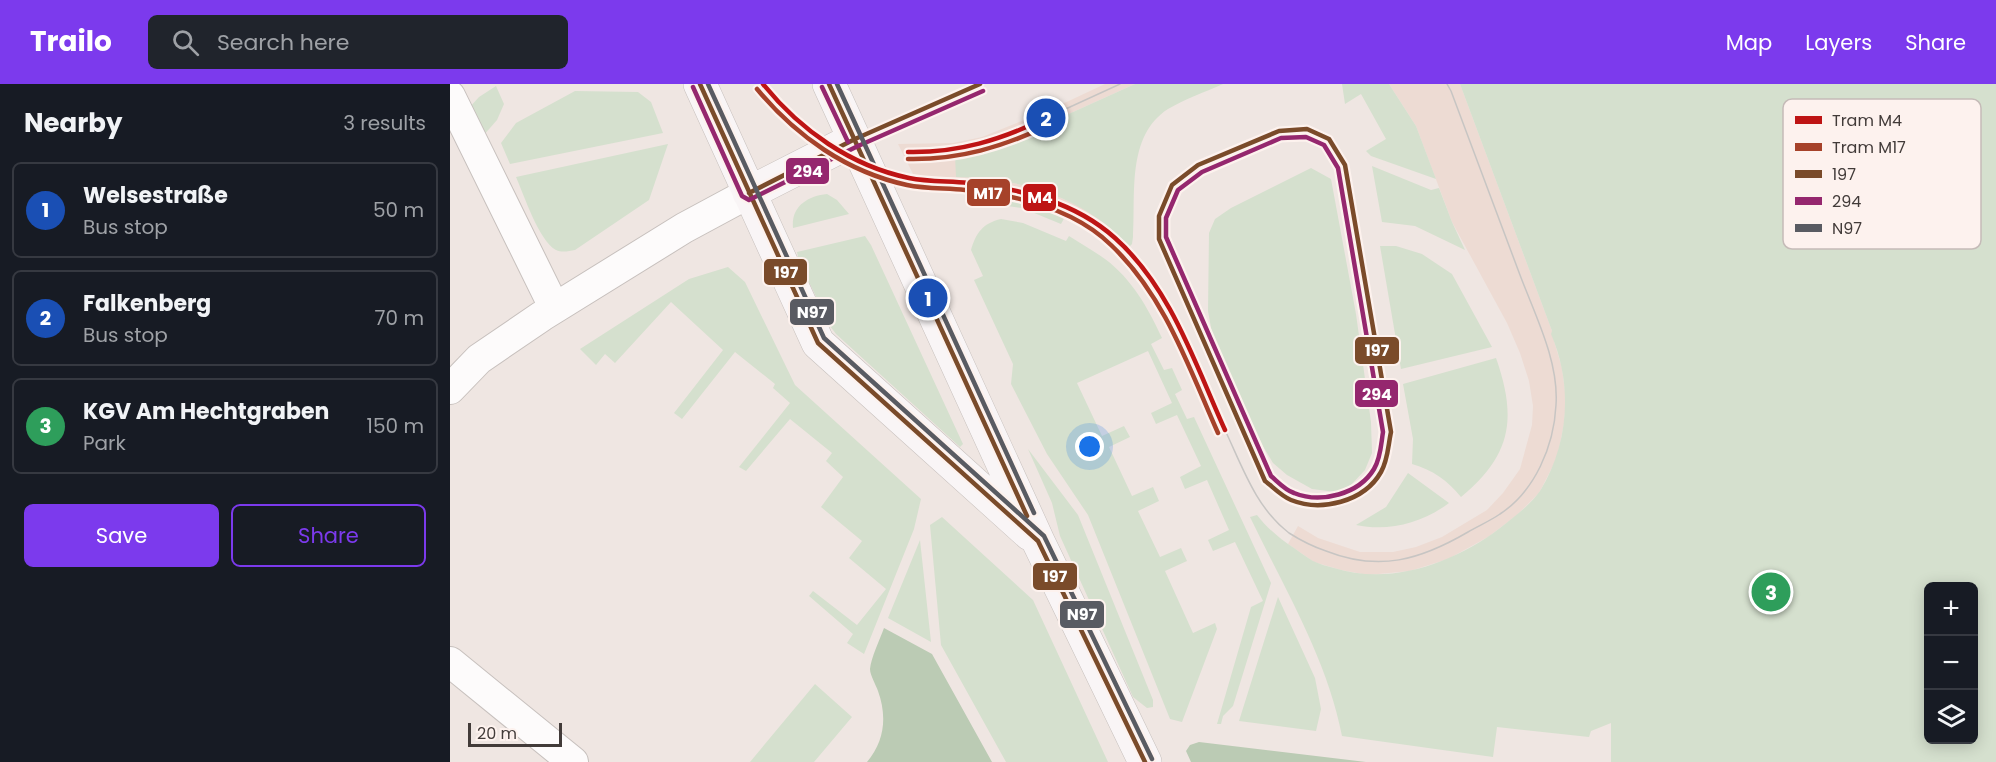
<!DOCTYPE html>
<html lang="en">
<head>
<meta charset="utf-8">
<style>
	:root { --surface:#171b24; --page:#20242c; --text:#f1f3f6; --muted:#9ea1a6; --line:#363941; --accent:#7c3aed }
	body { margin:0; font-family:Poppins,sans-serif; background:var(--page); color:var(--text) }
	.controls { position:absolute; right:18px; bottom:18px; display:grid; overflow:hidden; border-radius:9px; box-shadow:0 3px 15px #0003 }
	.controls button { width:54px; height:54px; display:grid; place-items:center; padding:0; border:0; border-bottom:2px solid var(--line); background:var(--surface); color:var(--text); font:30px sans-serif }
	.scale { position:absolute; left:18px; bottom:15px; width:94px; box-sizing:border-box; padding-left:6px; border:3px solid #423b39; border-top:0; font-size:16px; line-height:21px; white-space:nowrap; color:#423b39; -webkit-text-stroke:4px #fdf2ee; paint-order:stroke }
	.you { position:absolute; left:640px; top:363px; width:21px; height:21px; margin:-15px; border:4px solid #fff; border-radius:50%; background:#1a73e8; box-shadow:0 0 0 9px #1a73e833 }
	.badge { display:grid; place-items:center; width:39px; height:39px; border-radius:50%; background:var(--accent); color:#fff; font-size:20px; font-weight:700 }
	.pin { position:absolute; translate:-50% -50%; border:3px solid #fff; box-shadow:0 2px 6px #0006 }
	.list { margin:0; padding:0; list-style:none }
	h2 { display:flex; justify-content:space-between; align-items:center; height:78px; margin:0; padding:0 24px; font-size:26px }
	h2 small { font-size:20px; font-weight:400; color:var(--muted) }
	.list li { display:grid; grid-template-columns:39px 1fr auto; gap:18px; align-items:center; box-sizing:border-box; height:96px; margin:0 12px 12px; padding:0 12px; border:2px solid var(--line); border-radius:9px }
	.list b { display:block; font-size:22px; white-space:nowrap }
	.list p { margin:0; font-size:20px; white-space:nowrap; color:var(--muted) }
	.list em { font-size:20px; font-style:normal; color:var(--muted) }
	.actions { display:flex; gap:12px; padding:18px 24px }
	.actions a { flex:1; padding:14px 0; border:2px solid var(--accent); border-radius:9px; text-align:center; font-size:21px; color:var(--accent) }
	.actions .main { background:var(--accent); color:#fff }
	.icon { flex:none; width:33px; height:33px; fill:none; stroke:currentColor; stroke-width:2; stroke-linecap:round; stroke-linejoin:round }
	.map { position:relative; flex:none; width:1546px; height:678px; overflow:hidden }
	header { display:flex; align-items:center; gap:36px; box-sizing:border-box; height:84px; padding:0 30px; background:var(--accent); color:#fff }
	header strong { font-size:28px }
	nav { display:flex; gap:33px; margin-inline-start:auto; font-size:21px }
	.search { width:420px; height:54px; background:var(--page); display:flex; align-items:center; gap:15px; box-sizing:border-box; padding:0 21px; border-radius:9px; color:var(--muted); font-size:22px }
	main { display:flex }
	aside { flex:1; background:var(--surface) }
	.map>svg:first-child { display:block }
	.built { fill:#eddbd3 }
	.green { fill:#d5e0ce; fill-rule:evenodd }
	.forest { fill:#bbcbb4 }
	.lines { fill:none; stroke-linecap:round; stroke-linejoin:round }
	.minor-casing { stroke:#c7c0bd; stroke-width:32 }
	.secondary-casing { stroke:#c7c0bd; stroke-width:34 }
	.minor { stroke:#fdfbfb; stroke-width:30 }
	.secondary { stroke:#f9f5f6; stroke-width:33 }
	.tram { stroke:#c7c5c3; stroke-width:1.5 }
	.bus-1-casing { stroke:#fdf2ee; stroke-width:9 }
	.bus-2-casing { stroke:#fdf2ee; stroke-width:9 }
	.bus-3-casing { stroke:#fdf2ee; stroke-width:9 }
	.bus-1 { stroke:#7a4b2a; stroke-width:4.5 }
	.bus-2 { stroke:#95276e; stroke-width:4.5 }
	.bus-3 { stroke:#595b62; stroke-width:4.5 }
	.tram-1-casing { stroke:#fdf2ee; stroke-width:9 }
	.tram-2-casing { stroke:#fdf2ee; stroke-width:9 }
	.tram-1 { stroke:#be1414; stroke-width:4.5 }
	.tram-2 { stroke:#a6422a; stroke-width:4.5 }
	.key { fill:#fdf2ee; stroke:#c5bbb8; stroke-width:1.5 }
	.key-label { font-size:16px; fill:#423b39 }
	.line-badge { stroke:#fdf2ee; stroke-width:2 }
	.badge-label { font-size:16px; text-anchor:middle; font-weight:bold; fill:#fff }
</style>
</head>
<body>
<header>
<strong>Trailo</strong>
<div class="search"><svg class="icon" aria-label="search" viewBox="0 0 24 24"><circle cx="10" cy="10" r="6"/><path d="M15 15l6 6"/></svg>Search here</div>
<nav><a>Map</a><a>Layers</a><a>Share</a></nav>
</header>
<main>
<aside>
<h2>Nearby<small>3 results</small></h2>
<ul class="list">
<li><span class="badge" style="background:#1a4fb4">1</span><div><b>Welsestraße</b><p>Bus stop</p></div><em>50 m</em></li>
<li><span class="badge" style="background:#1a4fb4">2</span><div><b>Falkenberg</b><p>Bus stop</p></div><em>70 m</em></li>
<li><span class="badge" style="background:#2e9e5b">3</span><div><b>KGV Am Hechtgraben</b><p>Park</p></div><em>150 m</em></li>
</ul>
<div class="actions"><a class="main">Save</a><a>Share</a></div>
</aside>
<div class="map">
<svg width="1546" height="678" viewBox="0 0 1546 678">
	<rect width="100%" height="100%" fill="#efe6e2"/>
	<path class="built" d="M 655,0 L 685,0 L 561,56 L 524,69 L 506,72 L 507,93 L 536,94 L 573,101 L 591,106 L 628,121 L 645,132 L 670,153 L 679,163 L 676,171 L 659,156 L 618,130 L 569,112 L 469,102 L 448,60 L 503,59 L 532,53 L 574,36 L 576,37 Z
		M 939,0 L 1010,0 L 1102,247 L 1102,250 L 1112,284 L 1116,315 L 1114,340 L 1107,374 L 1089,409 L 1067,431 L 1038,453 L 998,475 L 960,487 L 918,491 L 891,486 L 864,478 L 838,460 L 848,442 L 868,454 L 910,468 L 943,468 L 966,463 L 992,453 L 1037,426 L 1053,409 L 1070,385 L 1082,341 L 1083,322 L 1079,297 L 1070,269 L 1057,239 L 1002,138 L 966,42 Z"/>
	<path class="green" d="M 685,0 L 773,0 C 755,8 735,15 718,25 C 676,52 686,111 683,153 L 682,160 L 679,163 C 636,113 570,94 506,93 L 505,72 L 524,69 L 561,56 Z
		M 892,0 L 939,0 L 966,42 L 986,95 L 921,72 L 916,67 L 936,55 L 911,10 L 895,20 Z
		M 1010,0 L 1546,0 L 1546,678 L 1161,678 L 1161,639 L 1141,647 L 1139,653 L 1047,643 L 1043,673 L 892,652 C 877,574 834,504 800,433 L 807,431 C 817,444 830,455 844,464 C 850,468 856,473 863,477 C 869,480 877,482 884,484 C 941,502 1004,479 1050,444 C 1064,433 1080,421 1090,407 C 1119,360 1123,301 1101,250 L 1102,247 ZM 1524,502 L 1524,656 L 1478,656 L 1478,502 Z
		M 46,2 L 54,20 L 47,36 L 33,52 L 19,24 L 29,13 Z
		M 125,7 L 188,8 L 201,18 L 213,49 L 60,80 L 51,59 L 66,39 Z
		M 218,60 L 199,116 L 125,166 C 119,167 112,169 106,166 C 89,157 74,111 66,93 Z
		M 922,82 L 981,106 L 989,104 L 1002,138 L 1015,166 L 965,142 L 932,138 Z
		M 861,84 L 881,95 L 906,230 L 921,338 L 922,369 L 915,386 L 901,401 L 886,408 L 862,405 L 837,391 L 823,379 L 814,364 L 770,273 L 762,249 L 758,227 L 759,149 L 765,135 L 781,124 Z
		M 377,110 L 387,116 L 399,130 L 343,144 C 341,122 358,112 377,110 Z
		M 553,110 C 575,113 596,120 616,131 L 611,140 L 572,124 L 550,121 Z
		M 551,135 L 573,139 L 616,157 L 619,152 C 631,160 644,167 655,175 C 682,195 698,224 712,254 L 701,260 L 714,286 L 722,284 L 732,306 L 725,310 L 737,335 L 744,333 L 821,499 L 783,622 L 773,632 L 771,640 L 767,640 L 801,523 L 813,517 L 785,458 L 763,467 L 758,456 L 779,446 L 757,396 L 735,405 L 730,393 L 751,382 L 727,331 L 706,340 L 701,329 L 722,319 L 698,267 L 627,299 L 652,352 L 674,342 L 680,353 L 659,363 L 682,412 L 703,403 L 709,417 L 688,427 L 710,473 L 731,464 L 737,477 L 715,487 L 743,549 L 765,539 L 767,545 L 732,638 L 720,635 L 638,431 L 597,370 L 561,300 L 563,280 L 524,196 L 533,192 L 521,166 C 526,149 533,139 551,135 Z
		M 415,152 L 421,161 L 513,360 L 510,363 L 386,250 L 380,242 L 349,177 L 347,168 Z
		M 930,162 L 946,162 L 972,170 L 1002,190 L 1042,263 L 951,285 Z
		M 278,183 L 295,198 L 345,301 L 471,415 L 464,445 L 414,570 L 397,559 L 403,550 L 359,512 L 363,507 L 407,541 L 436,505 L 399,474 L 412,457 L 371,423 L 393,393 L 376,377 L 382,369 L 340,335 L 296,387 L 289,383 L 340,319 L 323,304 L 325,300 L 285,268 L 232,335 L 224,329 L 273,266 L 221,218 L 165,279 L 155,270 L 146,281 L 130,265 L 239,195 Z
		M 1046,274 C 1067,334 1062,371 1011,413 C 998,397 983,386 962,380 L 963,355 L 953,300 Z
		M 578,365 L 628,431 L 703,616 L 703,623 L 697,624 L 683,613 L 610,452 L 602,419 Z
		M 958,389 L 999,419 C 972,439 939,448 906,441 L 936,423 Z
		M 492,433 L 583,516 L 658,678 L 556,678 L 491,561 L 480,441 Z
		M 470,456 L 481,558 L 438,534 Z
		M 828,513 L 865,594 L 871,625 L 866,647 L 789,637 Z
		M 365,600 L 402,633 L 364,678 L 300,678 Z"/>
	<path class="forest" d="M 434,544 L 482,570 L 542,678 L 417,678 C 435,657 437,632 428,607 C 426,601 420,591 420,585 C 421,574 430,555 434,544 Z
		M 749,658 L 916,678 L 741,678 L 736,667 L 740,661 Z"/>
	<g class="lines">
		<g class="minor-casing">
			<path id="minor" d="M 0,12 L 104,223
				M 0,305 L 29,275 L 92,232 L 234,144 L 299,109
				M 0,578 L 123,678"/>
		</g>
		<g class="secondary-casing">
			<path id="secondary" d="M 250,0 L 368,259 L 580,450
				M 379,0 L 588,457 L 695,678
				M 299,109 L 405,55"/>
		</g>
		<use href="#minor" class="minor"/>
		<use href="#secondary" class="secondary"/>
		<path class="tram" d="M 596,34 L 670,0
			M 775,346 C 792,382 806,424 839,449 C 850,456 864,463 876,467 C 929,488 970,476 1018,448 C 1028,442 1040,437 1050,430 C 1085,407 1104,362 1106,321 C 1109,277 1085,231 1070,191 C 1047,130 1024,68 1001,7 L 997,0"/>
		<g class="bus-1-casing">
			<path id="bus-1" d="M 250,0 L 368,259 L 588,457 L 695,678
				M 379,0 L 577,432
				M 857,45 L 879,55 L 895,81 L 941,348 C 938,362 938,376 931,388 C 914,418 871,428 841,416 C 831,412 823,403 815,397 L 709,155 L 709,132 L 722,101 L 748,81 L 829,47 Z
				M 299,109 L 405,55 L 530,0"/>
		</g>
		<g class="bus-2-casing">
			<path id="bus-2" d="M 243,3 L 292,112 L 299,116 L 408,62 L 533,7
				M 372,3 L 398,58
				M 856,53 L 874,61 L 888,84 L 933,348 C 931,360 931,373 924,385 C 909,410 871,420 844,409 C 835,406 828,398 821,392 L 716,153 L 716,134 L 728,106 L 752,88 L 831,54 Z"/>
		</g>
		<g class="bus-3-casing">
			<path id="bus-3" d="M 258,0 L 374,254 L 594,452 L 702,675
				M 387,0 L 584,429"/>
		</g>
		<use href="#bus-1" class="bus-1"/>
		<use href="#bus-2" class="bus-2"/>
		<use href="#bus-3" class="bus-3"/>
		<g class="tram-1-casing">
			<path id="tram-1" d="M 313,0 C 350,46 401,82 459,94 C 479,98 499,97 518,99 C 571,105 625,118 665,154 C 721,204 745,280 775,346
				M 458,68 C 508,69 551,56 596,34"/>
		</g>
		<g class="tram-2-casing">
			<path id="tram-2" d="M 307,5 C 346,52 397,88 457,101 C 476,105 496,104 515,106 C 567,111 623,124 661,161 C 715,212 739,284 768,349
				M 458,75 C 509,76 553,63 599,41"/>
		</g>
		<use href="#tram-1" class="tram-1"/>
		<use href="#tram-2" class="tram-2"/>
	</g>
	<rect x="1333" y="15" width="198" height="150" rx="9" class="key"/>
	<rect x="1345" y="32" width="27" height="8" fill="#be1414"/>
	<rect x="1345" y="59" width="27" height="8" fill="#a6422a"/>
	<rect x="1345" y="86" width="27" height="8" fill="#7a4b2a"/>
	<rect x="1345" y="113" width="27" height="8" fill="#95276e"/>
	<rect x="1345" y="140" width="27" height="8" fill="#595b62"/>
	<g class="key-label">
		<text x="1382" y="42">Tram M4</text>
		<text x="1382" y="69">Tram M17</text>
		<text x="1382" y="96">197</text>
		<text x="1382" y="123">294</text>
		<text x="1382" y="150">N97</text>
	</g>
	<g class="line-badge">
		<rect x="335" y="73" width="45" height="28" rx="6" fill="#95276e"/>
		<rect x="516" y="94" width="45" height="29" rx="6" fill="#a6422a"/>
		<rect x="572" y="99" width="35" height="29" rx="6" fill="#be1414"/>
		<rect x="313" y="174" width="45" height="28" rx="6" fill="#7a4b2a"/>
		<rect x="339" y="214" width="46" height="28" rx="6" fill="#595b62"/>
		<rect x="904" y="252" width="46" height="29" rx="6" fill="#7a4b2a"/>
		<rect x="904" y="295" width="45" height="29" rx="6" fill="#95276e"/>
		<rect x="582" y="478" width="46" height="29" rx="6" fill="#7a4b2a"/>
		<rect x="609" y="516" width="46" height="29" rx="6" fill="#595b62"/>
	</g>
	<g class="badge-label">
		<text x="358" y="93">294</text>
		<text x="538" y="115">M17</text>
		<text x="590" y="119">M4</text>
		<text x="336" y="194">197</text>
		<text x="362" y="234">N97</text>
		<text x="927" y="272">197</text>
		<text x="927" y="316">294</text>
		<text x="605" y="498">197</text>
		<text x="632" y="536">N97</text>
	</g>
</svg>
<div class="controls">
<button>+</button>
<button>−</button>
<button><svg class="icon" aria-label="layers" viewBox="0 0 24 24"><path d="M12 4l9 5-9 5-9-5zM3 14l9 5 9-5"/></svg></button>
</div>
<div class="scale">20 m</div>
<div class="you"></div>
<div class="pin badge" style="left:478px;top:214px;background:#1a4fb4">1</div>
<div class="pin badge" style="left:596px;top:34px;background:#1a4fb4">2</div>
<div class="pin badge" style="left:1321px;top:508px;background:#2e9e5b">3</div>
</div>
</main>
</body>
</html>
